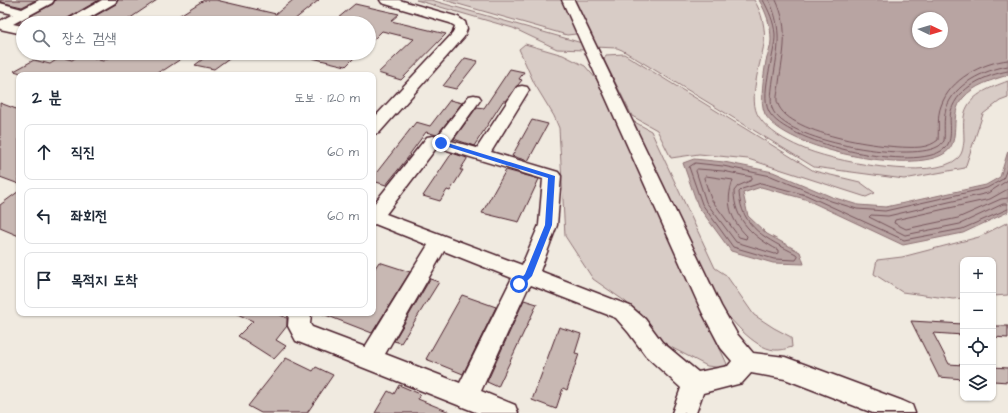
<!DOCTYPE html>
<html lang="ko">
<head>
<meta charset="utf-8">
<style>
	:root { --surface:#fff; --page:#f2f2f3; --text:#1f2937; --muted:#747a83; --line:#e0e1e3 }
	body { margin:0; font-family:"Architects Daughter","Poor Story",sans-serif; background:var(--page); color:var(--text) }
	.controls { position:absolute; right:12px; bottom:12px; display:grid; overflow:hidden; border-radius:8px; box-shadow:0 1px 3px #0004 }
	.controls button { width:36px; height:36px; display:grid; place-items:center; padding:0; border:0; border-bottom:1px solid var(--line); background:var(--surface); color:var(--text); font:20px sans-serif }
	.compass { position:absolute; left:912px; top:12px; width:36px; height:36px; border-radius:50%; background:var(--surface); box-shadow:0 1px 3px #0004; rotate:94deg }
	.stop { position:absolute; width:12px; height:12px; margin:-9px; border:3px solid #2563eb; border-radius:50%; background:#fff }
	.stop.end { background:#2563eb; border-color:#fff; box-shadow:0 1px 4px #0008 }
	.list { margin:0; padding:0; list-style:none }
	h2 { display:flex; justify-content:space-between; align-items:center; height:52px; margin:0; padding:0 16px; font-size:17px }
	h2 small { font-size:13px; font-weight:400; color:var(--muted) }
	.list li { display:grid; grid-template-columns:26px 1fr auto; gap:12px; align-items:center; box-sizing:border-box; height:56px; margin:0 8px 8px; padding:0 8px; border:1px solid var(--line); border-radius:8px }
	.list b { display:block; font-size:15px; white-space:nowrap }
	.list em { font-size:13px; font-style:normal; color:var(--muted) }
	.icon { flex:none; width:22px; height:22px; fill:none; stroke:currentColor; stroke-width:2; stroke-linecap:round; stroke-linejoin:round }
	.map { position:relative; flex:none; width:1008px; height:413px; overflow:hidden }
	.search { position:absolute; background:var(--surface); box-shadow:0 1px 3px #0004; left:16px; top:16px; width:360px; height:44px; display:flex; align-items:center; gap:10px; box-sizing:border-box; padding:0 14px; border-radius:22px; color:var(--muted); font-size:15px }
	.panel { position:absolute; background:var(--surface); box-shadow:0 1px 3px #0004; left:16px; top:72px; width:360px; height:244px; border-radius:8px }
	.map>svg:first-child { display:block }
	.green { fill:#d8ccc6; stroke:#917678 }
	.water { fill:#b8a4a2; stroke:#8c6f72; fill-rule:evenodd }
	.lines { fill:none; stroke-linecap:round; stroke-linejoin:round }
	.shore { stroke:#76545b; stroke-width:1 }
	.building { fill:#c8b8b3; stroke:#4a1f2b }
	.minor-casing { stroke:#4a1f2b; stroke-width:3 }
	.minor { fill:#fbf7ec; fill-rule:evenodd }
	.route { fill:#2563eb }
</style>
</head>
<body>
<div class="map">
<svg width="1008" height="413" viewBox="0 0 1008 413">
	<rect width="100%" height="100%" fill="#f0eae0"/>
	<filter id="ink" filterUnits="userSpaceOnUse"><feTurbulence type="fractalNoise" baseFrequency=".025" numOctaves="2"/><feDisplacementMap in="SourceGraphic" scale="8" xChannelSelector="R" yChannelSelector="G"/><feConvolveMatrix kernelMatrix="1 2 1 2 8 2 1 2 1" color-interpolation-filters="sRGB"/></filter>
	<g filter="url(#ink)">
		<path class="green" d="M 416,0 L 431,0 L 582,43 L 584,50 L 557,49 L 513,28 Z
			M 444,0 L 563,0 L 578,31 L 576,34 L 567,35 Z
			M 572,0 L 754,0 C 762,12 766,30 764,44 C 761,63 747,100 759,117 C 768,131 786,141 800,147 C 829,161 934,182 958,158 C 963,153 963,147 964,141 C 964,133 963,124 964,117 C 967,95 990,88 1008,81 L 1008,98 L 1000,101 L 983,114 L 965,168 L 904,179 L 814,167 L 622,50 L 617,48 L 594,47 Z
			M 525,44 L 563,55 L 585,66 L 597,80 L 727,364 L 723,368 L 707,366 L 661,342 L 626,302 L 593,279 L 565,236 L 559,128 L 554,116 L 534,83 L 519,49 Z
			M 624,54 L 814,171 L 860,182 L 875,193 L 866,197 L 748,159 L 699,154 L 671,158 L 657,130 L 632,116 L 604,60 L 606,55 Z
			M 631,120 L 651,131 L 715,268 L 726,275 L 754,315 L 774,328 L 791,337 L 792,347 C 788,348 783,350 779,350 C 757,352 733,322 721,307 Z
			M 1008,222 L 1008,295 L 993,296 L 993,260 L 963,260 L 963,298 L 953,299 L 902,292 L 874,274 L 877,260 L 902,257 L 979,237 Z"/>
		<path class="water" d="M 759,0 L 1008,0 L 1008,75 C 992,80 974,85 963,98 C 948,114 962,142 945,153 C 914,175 784,150 765,114 C 759,102 764,74 766,61 C 768,54 771,47 771,40 C 771,25 766,12 759,0 ZM 918,18 L 942,18 L 942,42 L 918,42 Z
			M 1008,151 L 1008,212 L 963,233 L 903,245 L 805,199 L 761,187 L 743,193 L 748,216 L 767,234 L 800,252 L 804,264 L 773,263 L 731,251 L 698,206 L 683,163 L 694,159 L 724,162 L 773,172 L 832,197 L 858,205 L 886,207 L 986,185 L 1000,177 Z"/>
		<g class="lines">
			<path class="shore" d="M 763,0 C 769,11 774,22 775,34 C 776,55 757,97 771,115 C 792,144 915,173 944,149 C 955,140 948,122 951,111 C 958,87 986,75 1008,71
				M 769,0 C 783,30 778,49 773,80 C 772,89 770,100 772,108 C 783,142 909,162 937,147 C 940,146 942,143 944,141 C 945,131 943,120 946,109 C 954,84 984,70 1008,66
				M 776,0 C 790,30 783,52 779,83 C 779,90 775,98 778,104 C 789,136 892,150 921,147 C 928,146 933,144 938,140 C 939,129 937,116 941,106 C 950,79 982,63 1008,60
				M 1008,166 L 1003,179 L 987,188 L 885,211 L 857,209 L 831,201 L 771,176 L 723,166 L 695,163 L 689,167 L 702,204 L 733,247 L 774,259 L 796,260 L 798,257 L 796,254 C 767,239 741,228 739,192 L 742,189 L 761,183 L 806,195 L 904,240 L 962,229 L 1008,209
				M 698,169 L 723,171 L 752,177 L 752,180 L 738,186 L 734,191 C 734,221 754,237 778,250 L 778,253 L 775,254 L 736,242 L 706,202 L 696,171 Z
				M 706,176 L 733,180 C 725,203 730,219 747,236 L 746,239 L 739,237 L 711,199 L 704,178 Z
				M 1008,180 L 988,193 L 888,216 L 871,215 L 869,217 L 905,235 L 960,224 L 1003,204 L 1008,204
				M 1008,189 L 990,199 L 895,220 L 894,223 L 906,229 L 958,218 L 1001,199 L 1008,198"/>
		</g>
		<path class="building" d="M 0,0 L 36,0 L 22,7 L 0,2 Z
			M 55,0 L 99,0 L 66,19 L 64,23 L 17,23 L 53,4 Z
			M 118,0 L 157,0 L 123,23 L 83,23 L 116,4 Z
			M 204,0 L 216,0 L 276,14 L 293,0 L 319,0 L 294,20 L 294,23 L 167,23 Z
			M 355,4 L 399,14 L 391,21 L 446,34 L 401,80 L 378,73 L 414,39 L 382,31 L 369,44 L 369,23 L 332,23 Z
			M 116,53 L 190,53 L 164,70 L 162,70 L 154,75 L 28,75 L 14,71 L 34,60 L 50,64 L 61,57 L 72,60 L 80,55 L 103,61 Z
			M 211,53 L 236,53 L 214,69 L 195,65 Z
			M 312,53 L 359,53 L 346,66 L 312,58 Z
			M 465,58 L 478,61 L 456,89 L 443,86 Z
			M 510,69 L 524,72 L 519,79 L 522,80 L 505,101 L 503,101 L 474,146 L 454,139 L 477,107 L 484,108 Z
			M 450,100 L 462,103 L 437,135 L 426,132 L 409,155 L 410,155 L 386,185 L 373,181 L 373,177 L 416,122 L 430,126 Z
			M 0,103 L 19,110 L 19,184 L 0,177 Z
			M 532,120 L 548,124 L 528,161 L 512,156 Z
			M 452,153 L 467,158 L 467,159 L 460,170 L 463,170 L 450,191 L 447,190 L 440,201 L 423,196 Z
			M 506,170 L 539,179 L 519,222 L 482,213 Z
			M 19,191 L 19,236 L 0,228 L 0,205 Z
			M 379,262 L 410,272 L 372,333 L 323,314 L 323,313 L 373,313 L 373,271 Z
			M 430,279 L 439,282 L 401,343 L 394,341 Z
			M 462,295 L 496,307 L 463,374 L 426,359 Z
			M 524,300 L 537,304 L 498,387 L 487,382 Z
			M 235,313 L 276,313 L 287,318 L 287,326 L 276,340 L 286,346 L 274,359 L 238,336 L 253,321 Z
			M 911,321 L 963,324 L 963,335 L 933,333 L 949,364 L 963,365 L 963,379 L 939,377 Z
			M 993,326 L 1008,326 L 1008,338 L 993,337 Z
			M 559,327 L 581,334 L 575,353 L 579,354 L 567,390 L 563,388 L 556,409 L 532,400 Z
			M 286,358 L 313,371 L 316,367 L 333,375 L 307,413 L 261,413 L 248,406 Z
			M 993,367 L 1008,368 L 1008,382 L 993,381 Z
			M 399,385 L 420,394 L 418,399 L 452,413 L 375,413 L 388,391 L 394,394 Z"/>
		<g class="lines">
			<g class="minor-casing">
				<path id="minor" d="M 39,0 L 54,0 L 52,3 L 13,24 L 23,26 L 23,34 L 0,29 L 0,21 L 13,14 L 0,11 L 0,3 L 22,9 Z
					M 102,0 L 117,0 L 115,3 L 80,23 L 65,23 L 67,20 Z
					M 380,0 L 399,0 L 458,17 L 465,22 L 467,29 L 464,37 L 379,133 L 373,134 L 373,119 L 453,33 L 455,26 L 450,23 L 382,3 Z
					M 562,0 L 574,0 L 721,306 L 737,334 L 753,353 L 785,357 L 903,401 L 912,405 L 915,413 L 873,413 L 785,379 L 751,373 L 742,383 L 703,393 L 696,413 L 672,413 L 681,388 L 646,356 L 629,333 L 616,318 L 531,285 L 527,290 L 481,391 L 515,405 L 518,413 L 478,413 L 296,341 L 288,326 L 289,313 L 311,313 L 310,324 L 312,327 L 365,347 L 428,245 L 375,224 L 373,225 L 373,205 L 427,137 L 433,136 L 437,137 L 469,96 L 474,95 L 479,96 L 481,99 L 451,141 L 477,148 L 517,87 L 522,86 L 527,87 L 529,90 L 491,152 L 558,172 L 561,176 L 557,225 L 540,271 L 630,306 L 645,319 L 662,342 L 698,372 L 728,366 L 732,361 L 721,348 L 702,312 ZM 437,147 L 543,179 L 539,225 L 522,265 L 386,214 ZM 444,251 L 512,278 L 460,383 L 385,354 Z"/>
			</g>
			<use href="#minor" class="minor"/>
		</g>
	</g>
	<path class="route" d="M 441,141 L 555,176 L 552,225 L 532,276 L 522,286 L 517,286 L 516,284 L 525,274 L 545,225 L 548,178 L 439,144 L 439,142 Z"/>
</svg>
<div class="controls">
<button>+</button>
<button>−</button>
<button><svg class="icon" aria-label="locate" viewBox="0 0 24 24"><circle cx="12" cy="12" r="6"/><path d="M12 2v4M12 18v4M2 12h4M18 12h4"/></svg></button>
<button><svg class="icon" aria-label="layers" viewBox="0 0 24 24"><path d="M12 4l9 5-9 5-9-5zM3 14l9 5 9-5"/></svg></button>
</div>
<svg class="compass" viewBox="-18 -18 36 36"><path d="M0-13l5 13h-10z" fill="#e53935"/><path d="M0 13l5-13h-10z" fill="#747a83"/></svg>
<div class="stop" style="left:519px;top:284px"></div>
<div class="stop end" style="left:441px;top:143px"></div>
<div class="search"><svg class="icon" aria-label="search" viewBox="0 0 24 24"><circle cx="10" cy="10" r="6"/><path d="M15 15l6 6"/></svg>장소 검색</div>
<section class="panel">
<h2>2 분<small>도보 · 120 m</small></h2>
<ul class="list">
<li><svg class="icon" aria-label="ahead" viewBox="0 0 24 24"><path d="M12 20V5M6 11l6-6 6 6"/></svg><div><b>직진</b></div><em>60 m</em></li>
<li><svg class="icon" aria-label="left" viewBox="0 0 24 24"><path d="M17 20v-9H6M10 6l-5 5 5 5"/></svg><div><b>좌회전</b></div><em>60 m</em></li>
<li><svg class="icon" aria-label="arrive" viewBox="0 0 24 24"><path d="M6 21V4h12l-3 4 3 4H6"/></svg><div><b>목적지 도착</b></div></li>
</ul>
</section>
</div>
</body>
</html>
